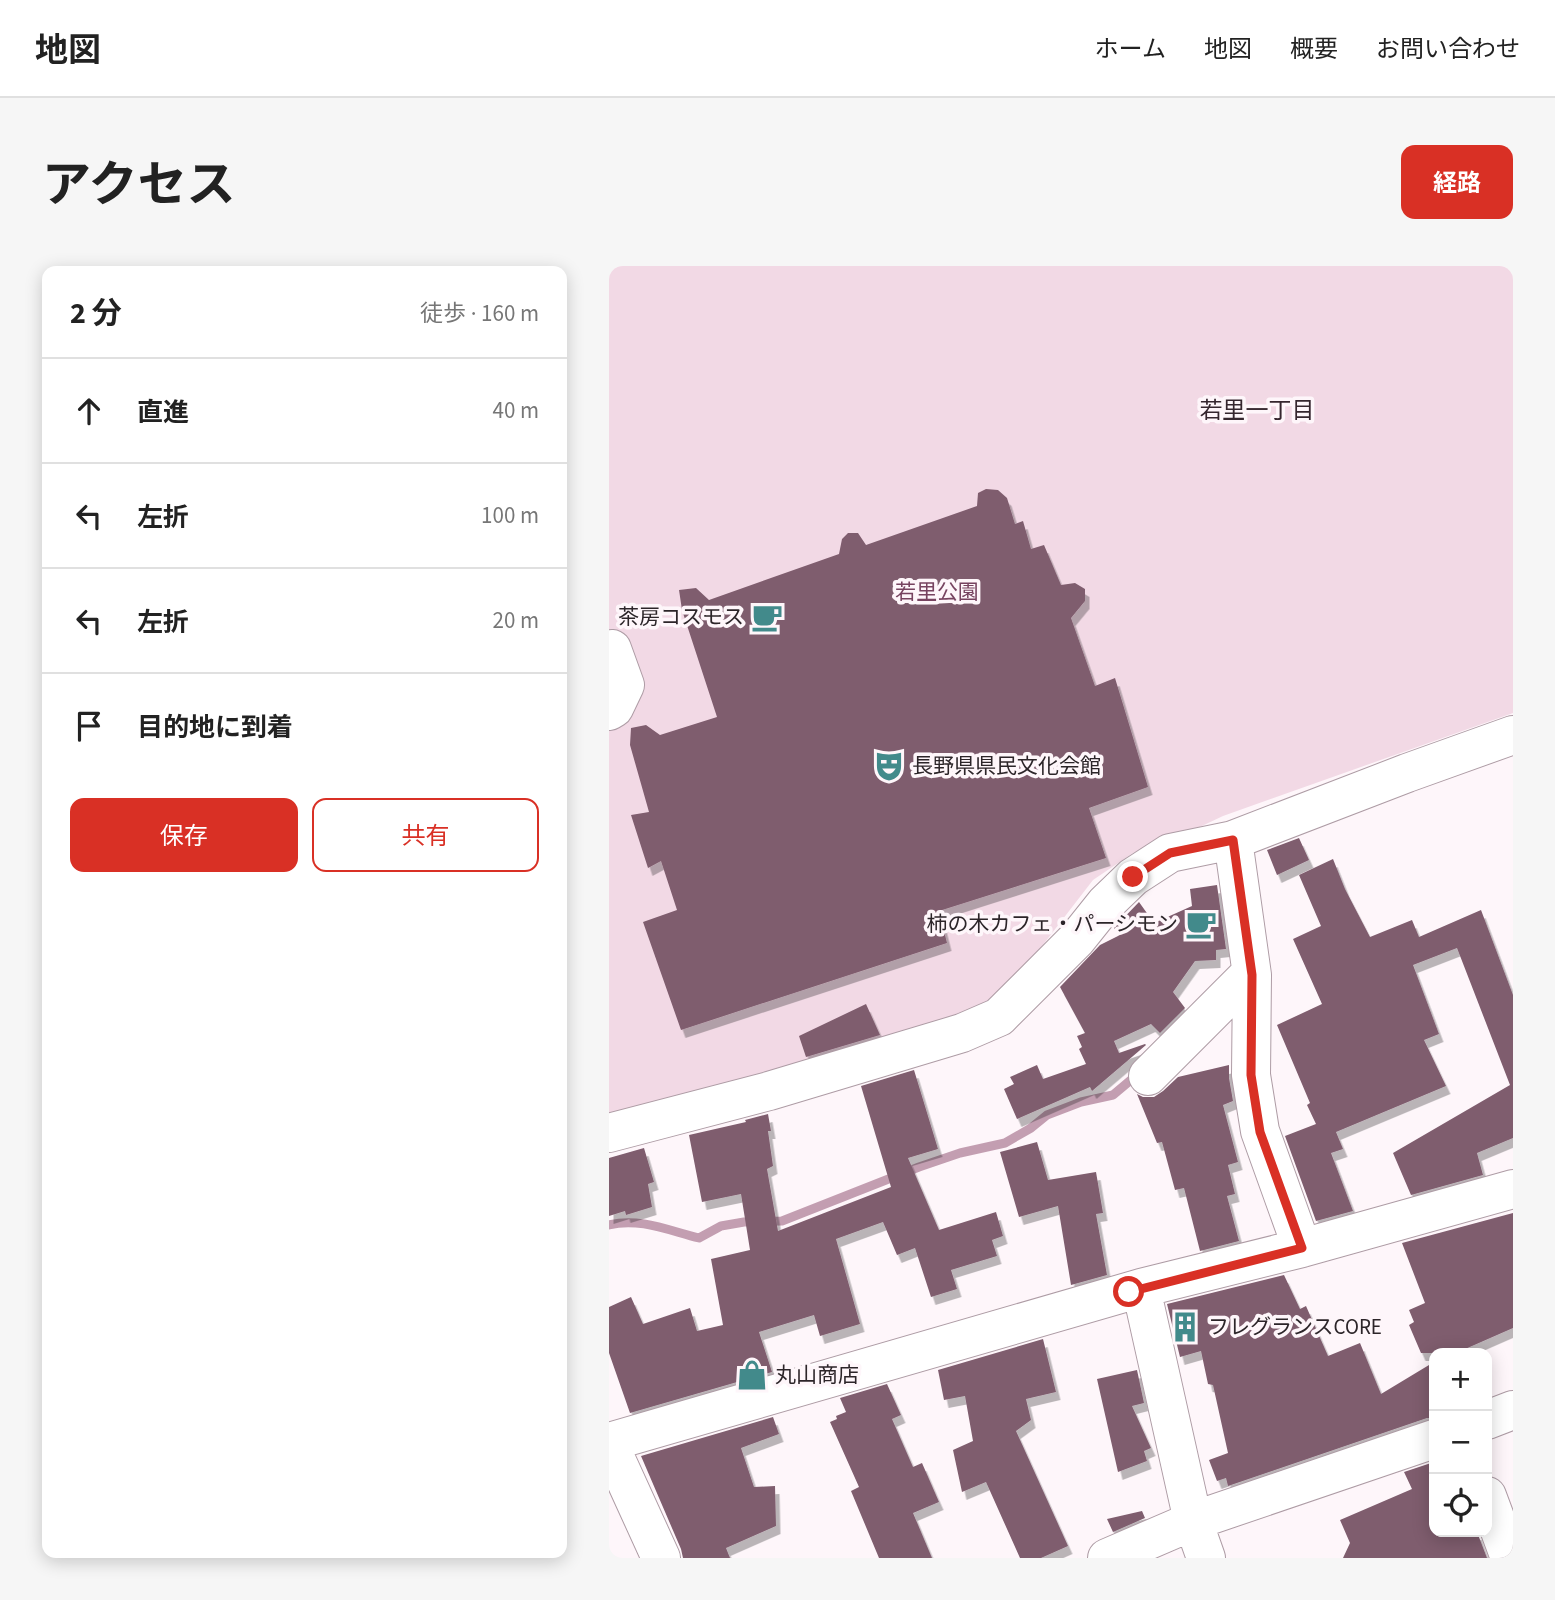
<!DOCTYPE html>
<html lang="ja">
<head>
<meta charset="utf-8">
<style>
	:root { --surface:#fff; --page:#f6f6f6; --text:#222; --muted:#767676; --line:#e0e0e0; --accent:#d93025 }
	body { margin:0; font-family:"Source Sans 3","Noto Sans JP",sans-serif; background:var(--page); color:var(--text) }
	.controls { position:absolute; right:21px; bottom:21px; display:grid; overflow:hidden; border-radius:14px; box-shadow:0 4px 18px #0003 }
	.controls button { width:63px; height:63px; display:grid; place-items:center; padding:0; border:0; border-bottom:2px solid var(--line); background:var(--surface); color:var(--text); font:35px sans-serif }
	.stop { position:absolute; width:21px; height:21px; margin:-16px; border:5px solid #d93025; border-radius:50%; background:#fff }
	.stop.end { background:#d93025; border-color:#fff; box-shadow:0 2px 7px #0008 }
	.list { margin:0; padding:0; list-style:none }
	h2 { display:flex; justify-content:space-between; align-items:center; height:91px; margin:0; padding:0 28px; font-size:30px }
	h2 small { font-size:23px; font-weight:400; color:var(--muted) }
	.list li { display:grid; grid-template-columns:46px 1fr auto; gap:21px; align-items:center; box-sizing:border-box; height:105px; padding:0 28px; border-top:2px solid var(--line) }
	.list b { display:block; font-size:26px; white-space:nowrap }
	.list em { font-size:23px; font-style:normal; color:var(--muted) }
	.actions { display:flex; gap:14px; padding:21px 28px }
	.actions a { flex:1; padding:16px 0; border:2px solid var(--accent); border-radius:14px; text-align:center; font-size:24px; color:var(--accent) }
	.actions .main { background:var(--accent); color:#fff }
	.icon { flex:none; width:38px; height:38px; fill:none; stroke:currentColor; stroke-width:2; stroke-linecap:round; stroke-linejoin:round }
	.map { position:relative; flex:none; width:904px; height:1292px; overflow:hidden; border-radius:14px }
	header { display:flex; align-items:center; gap:42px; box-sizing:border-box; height:98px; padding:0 35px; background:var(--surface); border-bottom:2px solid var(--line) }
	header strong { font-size:33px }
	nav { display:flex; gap:38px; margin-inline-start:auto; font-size:24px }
	.intro { display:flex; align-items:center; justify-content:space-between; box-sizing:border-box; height:168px; padding:0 42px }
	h1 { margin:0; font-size:49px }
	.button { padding:18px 32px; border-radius:14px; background:var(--accent); color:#fff; font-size:24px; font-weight:700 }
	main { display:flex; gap:42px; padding:0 42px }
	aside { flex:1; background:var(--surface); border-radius:14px; box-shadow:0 4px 18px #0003 }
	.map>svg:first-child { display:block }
	.green { fill:#f2d9e5 }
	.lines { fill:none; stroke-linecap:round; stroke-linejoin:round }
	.stream { stroke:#c39eb1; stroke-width:9 }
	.building { fill:#7f5d6e; filter:url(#shadow) }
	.minor-casing { stroke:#ae9ca5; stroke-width:40 }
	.minor { stroke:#fff; stroke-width:38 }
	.route { stroke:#d93025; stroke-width:9 }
	.labels { text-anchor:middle; stroke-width:7; stroke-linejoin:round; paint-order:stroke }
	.park-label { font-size:21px; fill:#774360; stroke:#fef6fa }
	.poi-label { font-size:21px; fill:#2c2529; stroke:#fef6fa; text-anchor:start }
	.neighbourhood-label { font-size:23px; fill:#35262e; stroke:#fef6fa }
</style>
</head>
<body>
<header>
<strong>地図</strong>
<nav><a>ホーム</a><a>地図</a><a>概要</a><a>お問い合わせ</a></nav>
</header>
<div class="intro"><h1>アクセス</h1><a class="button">経路</a></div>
<main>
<aside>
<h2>2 分<small>徒歩 · 160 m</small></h2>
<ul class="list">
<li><svg class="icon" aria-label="ahead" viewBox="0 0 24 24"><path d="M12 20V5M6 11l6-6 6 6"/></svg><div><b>直進</b></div><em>40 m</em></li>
<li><svg class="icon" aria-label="left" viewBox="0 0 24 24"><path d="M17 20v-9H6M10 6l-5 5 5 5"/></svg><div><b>左折</b></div><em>100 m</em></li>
<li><svg class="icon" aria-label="left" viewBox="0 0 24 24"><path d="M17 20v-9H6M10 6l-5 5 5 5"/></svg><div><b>左折</b></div><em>20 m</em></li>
<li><svg class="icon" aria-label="arrive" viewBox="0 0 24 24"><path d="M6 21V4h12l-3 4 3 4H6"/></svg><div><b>目的地に到着</b></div></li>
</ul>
<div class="actions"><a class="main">保存</a><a>共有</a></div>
</aside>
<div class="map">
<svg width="904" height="1292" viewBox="0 0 904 1292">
	<defs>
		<filter id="shadow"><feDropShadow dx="4.5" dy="8" stdDeviation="0" flood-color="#0004"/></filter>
	</defs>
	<rect width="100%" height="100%" fill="#fef6fa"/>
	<path class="green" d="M 0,0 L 904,0 L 904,447 L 614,550 L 578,567 L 524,587 L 484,614 L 389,737 L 0,855 Z"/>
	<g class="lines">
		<path class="stream" d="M 0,959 C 30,951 61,965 90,972 L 112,960 L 135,956 L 173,955 L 310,901 L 351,887 L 396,877 L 422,862 L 438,849 L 472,836 L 504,829 L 529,808"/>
	</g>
	<path class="building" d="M 377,223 L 389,224 L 398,232 L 406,258 L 414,255 L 422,283 L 435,279 L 452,319 L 466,317 L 476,323 L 476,335 L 462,352 L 486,420 L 506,412 L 539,521 L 480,542 L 497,592 L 330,645 L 338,677 L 72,764 L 34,656 L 68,644 L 52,595 L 39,602 L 22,549 L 40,546 L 21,479 L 22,462 L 37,459 L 51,469 L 108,451 L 73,344 L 70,324 L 87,322 L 100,334 L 230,288 L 233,273 L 239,267 L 249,267 L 257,279 L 368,240 L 369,227 Z
		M 690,572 L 700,594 L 668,609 L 658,584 Z
		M 724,593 L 736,623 L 761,671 L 803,654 L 810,671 L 872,644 L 904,729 L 904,872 L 868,887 L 874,909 L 802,929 L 784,887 L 901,819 L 848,682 L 804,699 L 830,768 L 815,774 L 837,820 L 727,866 L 734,883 L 722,887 L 744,945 L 707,955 L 676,870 L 707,858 L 698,839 L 701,837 L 668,759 L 713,738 L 684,673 L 712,660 L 690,609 Z
		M 608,619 L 617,683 L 607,684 L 607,694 L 586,695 L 564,726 L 576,742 L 551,767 L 542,758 L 505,775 L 510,787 L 536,778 L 537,779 L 483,825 L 481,821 L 408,853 L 395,823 L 405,818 L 401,811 L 428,799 L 434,813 L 477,798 L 470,783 L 473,781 L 468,770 L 476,767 L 451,721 L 491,679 L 511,669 L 505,662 L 530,636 L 545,657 L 583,640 L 581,623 Z
		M 257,738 L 271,769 L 197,791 L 190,770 Z
		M 620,799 L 620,812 L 624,835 L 614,839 L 629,896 L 619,899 L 626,928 L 618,930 L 630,975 L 591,985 L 575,922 L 566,924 L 553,876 L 548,877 L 528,828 L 534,831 L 545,831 L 554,825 L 569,811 Z
		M 305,804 L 329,883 L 299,892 L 330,964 L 387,946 L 394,970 L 383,974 L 388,990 L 342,1004 L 348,1023 L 322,1031 L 306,982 L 288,989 L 274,956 L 227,973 L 251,1058 L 211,1070 L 205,1049 L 150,1066 L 163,1106 L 21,1147 L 0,1087 L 0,1041 L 22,1031 L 34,1058 L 81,1042 L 88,1065 L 114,1059 L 102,993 L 141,984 L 132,928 L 93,936 L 80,869 L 137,856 L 136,854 L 159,848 L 162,865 L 159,865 L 164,900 L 158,903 L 169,965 L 282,921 L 252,820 Z
		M 428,876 L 439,914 L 487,906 L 494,947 L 487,948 L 498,1009 L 462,1019 L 449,940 L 410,951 L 391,886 Z
		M 35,882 L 45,916 L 39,918 L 43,941 L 17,949 L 16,945 L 0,950 L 0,892 Z
		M 904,947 L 904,1062 L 847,1087 L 812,1087 L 800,1059 L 805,1056 L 800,1044 L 816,1037 L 793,977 Z
		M 675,1009 L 691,1043 L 697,1040 L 719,1090 L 751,1077 L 772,1128 L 825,1096 L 825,1152 L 818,1152 L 619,1220 L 617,1212 L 608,1215 L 600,1194 L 619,1187 L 604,1119 L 599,1118 L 592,1085 L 571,1091 L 558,1038 Z
		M 434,1073 L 447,1126 L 417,1133 L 422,1154 L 407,1165 L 459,1280 L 432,1292 L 411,1292 L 377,1216 L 353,1226 L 344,1184 L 364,1175 L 356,1130 L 335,1134 L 329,1104 Z
		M 528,1104 L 535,1137 L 523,1140 L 542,1182 L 535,1185 L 538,1195 L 509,1206 L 488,1113 Z
		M 278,1118 L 292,1149 L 283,1153 L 304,1201 L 313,1197 L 330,1236 L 304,1247 L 323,1292 L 270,1292 L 242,1225 L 250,1221 L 221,1156 L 228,1153 L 227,1150 L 237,1146 L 231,1132 Z
		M 164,1151 L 170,1168 L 132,1182 L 145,1221 L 166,1220 L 167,1260 L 117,1282 L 121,1292 L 74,1292 L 72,1283 L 32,1190 Z
		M 825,1196 L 825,1266 L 868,1266 L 878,1292 L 734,1292 L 741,1277 L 731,1254 L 803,1223 L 795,1206 Z
		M 533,1245 L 536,1252 L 504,1266 L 498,1253 Z"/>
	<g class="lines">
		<g class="minor-casing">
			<path id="minor" d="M 0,384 L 3,383 L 16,419 L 5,442 L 0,445
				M 624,574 L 643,709 L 642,809 L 651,865 L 693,982
				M 539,810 L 642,707
				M 0,867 L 160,825 L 353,767 L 390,751 L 468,673 L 496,638 L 524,611 L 561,587 L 624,574 L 798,507 L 904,469
				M 532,1022 L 584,1255 L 597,1292
				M 878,1154 L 904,1144
				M 0,1176 L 532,1022 L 693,982 L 904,923
				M 0,1178 L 52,1292
				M 878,1230 L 901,1292
				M 498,1292 L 584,1255 L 825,1173"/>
		</g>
		<use href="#minor" class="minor"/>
	</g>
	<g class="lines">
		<path class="route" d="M 520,1026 L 693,982 L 651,866 L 642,809 L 643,709 L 624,574 L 561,587 L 524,611"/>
	</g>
	<defs>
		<g id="cafe-bare" transform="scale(2.415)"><path d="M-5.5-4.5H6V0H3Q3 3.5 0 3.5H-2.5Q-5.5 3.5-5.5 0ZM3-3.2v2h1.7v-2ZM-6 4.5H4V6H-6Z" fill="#428a8b" stroke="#fef6fa" stroke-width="2.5" paint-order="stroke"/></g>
		<g id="theatre-bare" transform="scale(2.415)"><path d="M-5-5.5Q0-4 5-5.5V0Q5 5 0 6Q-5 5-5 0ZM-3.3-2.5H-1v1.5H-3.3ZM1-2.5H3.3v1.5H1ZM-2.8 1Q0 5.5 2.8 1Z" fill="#428a8b" stroke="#fef6fa" stroke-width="2.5" paint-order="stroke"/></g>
		<g id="building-bare" transform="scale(2.415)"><path d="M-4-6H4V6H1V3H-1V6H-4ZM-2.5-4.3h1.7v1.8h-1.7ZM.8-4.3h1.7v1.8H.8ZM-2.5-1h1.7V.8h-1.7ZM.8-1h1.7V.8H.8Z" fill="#428a8b" stroke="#fef6fa" stroke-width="2.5" paint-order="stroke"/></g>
		<g id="shop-bare" transform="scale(2.415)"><path d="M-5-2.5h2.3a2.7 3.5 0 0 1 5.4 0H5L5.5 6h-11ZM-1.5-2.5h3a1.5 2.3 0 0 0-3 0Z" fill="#428a8b" stroke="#fef6fa" stroke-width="2.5" paint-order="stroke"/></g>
	</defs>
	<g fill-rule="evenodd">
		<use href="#cafe-bare" x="158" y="351"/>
		<use href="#theatre-bare" x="280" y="500"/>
		<use href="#cafe-bare" x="592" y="658"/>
		<use href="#building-bare" x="576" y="1061"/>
		<use href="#shop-bare" x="143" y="1109"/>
	</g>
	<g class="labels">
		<g class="park-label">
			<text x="328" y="333">若里公園</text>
		</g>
		<g class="poi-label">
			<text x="135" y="358" text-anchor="end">茶房コスモス</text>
			<text x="303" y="507">長野県県民文化会館</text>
			<text x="569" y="665" text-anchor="end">柿の木カフェ・パーシモン</text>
			<text x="599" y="1068">フレグランスCORE</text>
			<text x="166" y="1116">丸山商店</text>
		</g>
		<g class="neighbourhood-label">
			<text x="648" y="152">若里一丁目</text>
		</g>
	</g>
</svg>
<div class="controls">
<button>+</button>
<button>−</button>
<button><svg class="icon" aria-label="locate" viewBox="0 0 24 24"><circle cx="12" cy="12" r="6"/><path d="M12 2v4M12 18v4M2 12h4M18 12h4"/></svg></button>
</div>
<div class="stop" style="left:520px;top:1026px"></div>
<div class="stop end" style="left:524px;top:611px"></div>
</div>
</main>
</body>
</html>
